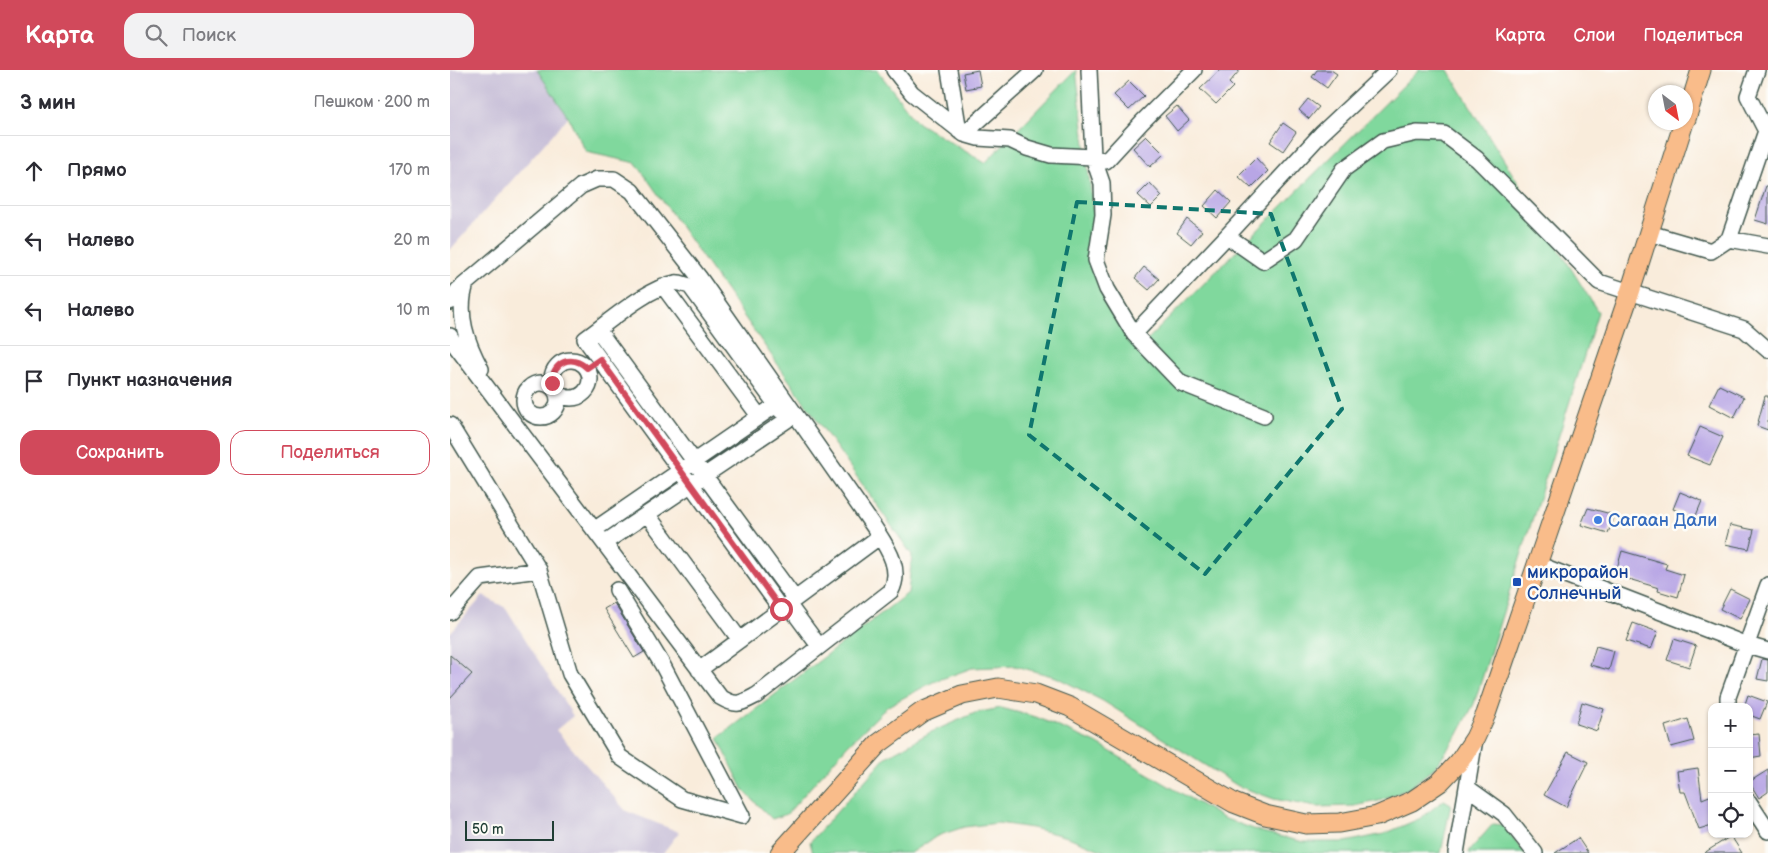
<!DOCTYPE html>
<html lang="ru">
<head>
<meta charset="utf-8">
<style>
	:root { --surface:#fff; --page:#f2f2f3; --text:#2b2b33; --muted:#7c7c81; --line:#e1e1e2; --accent:#d1495b }
	body { margin:0; font-family:"Balsamiq Sans",sans-serif; background:var(--page); color:var(--text) }
	.controls { position:absolute; right:15px; bottom:15px; display:grid; overflow:hidden; border-radius:10px; box-shadow:0 1px 4px #0004 }
	.controls button { width:45px; height:45px; display:grid; place-items:center; padding:0; border:0; border-bottom:1px solid var(--line); background:var(--surface); color:var(--text); font:25px sans-serif }
	.compass { position:absolute; left:1198px; top:15px; width:45px; height:45px; border-radius:50%; background:var(--surface); box-shadow:0 1px 4px #0004; rotate:148deg }
	.scale { position:absolute; left:15px; bottom:12px; width:89px; box-sizing:border-box; padding-left:5px; border:2px solid #1f3d34; border-top:0; font-size:14px; line-height:18px; white-space:nowrap; color:#1f3d34; -webkit-text-stroke:4px #fdfcf7; paint-order:stroke }
	.stop { position:absolute; width:15px; height:15px; margin:-11px; border:4px solid #d1495b; border-radius:50%; background:#fff }
	.stop.end { background:#d1495b; border-color:#fff; box-shadow:0 1px 5px #0008 }
	.list { margin:0; padding:0; list-style:none }
	h2 { display:flex; justify-content:space-between; align-items:center; height:65px; margin:0; padding:0 20px; font-size:21px }
	h2 small { font-size:16px; font-weight:400; color:var(--muted) }
	.list li { display:grid; grid-template-columns:32px 1fr auto; gap:15px; align-items:center; box-sizing:border-box; height:70px; padding:0 20px; border-top:1px solid var(--line) }
	.list b { display:block; font-size:19px; white-space:nowrap }
	.list em { font-size:16px; font-style:normal; color:var(--muted) }
	.actions { display:flex; gap:10px; padding:15px 20px }
	.actions a { flex:1; padding:11px 0; border:1px solid var(--accent); border-radius:15px; text-align:center; font-size:18px; color:var(--accent) }
	.actions .main { background:var(--accent); color:#fff }
	.icon { flex:none; width:28px; height:28px; fill:none; stroke:currentColor; stroke-width:2; stroke-linecap:round; stroke-linejoin:round }
	.map { position:relative; flex:none; width:1318px; height:783px; overflow:hidden }
	header { display:flex; align-items:center; gap:30px; box-sizing:border-box; height:70px; padding:0 25px; background:var(--accent); color:#fff }
	header strong { font-size:24px }
	nav { display:flex; gap:28px; margin-inline-start:auto; font-size:18px }
	.search { width:350px; height:45px; background:var(--page); display:flex; align-items:center; gap:12px; box-sizing:border-box; padding:0 18px; border-radius:15px; color:var(--muted); font-size:19px }
	main { display:flex }
	aside { flex:1; background:var(--surface) }
	.map>svg:first-child { display:block }
	.industrial { fill:#c8bfd8 }
	.green { fill:#80d89d; stroke:#508a68 }
	.building { fill:#b8a6e5 }
	.lines { fill:none; stroke-linecap:round; stroke-linejoin:round }
	.minor-casing { stroke:#40574d; stroke-width:18 }
	.major-casing { stroke:#40574d; stroke-width:21 }
	.minor { stroke:#fff; stroke-width:15 }
	.major { stroke:#f9bc8a; stroke-width:19 }
	.route { stroke:#d1495b; stroke-width:6 }
	.marked { fill:none; stroke:#0f766e; stroke-width:4; stroke-dasharray:10 6; stroke-linejoin:round }
	.shop-dot { fill:#3f7fe0; stroke:#fdfcf7; stroke-width:2 }
	.transit-dot { fill:#1a4fb4; stroke:#fdfcf7; stroke-width:2 }
	.labels { text-anchor:middle; stroke-width:5; stroke-linejoin:round; paint-order:stroke }
	.shop-label { font-size:18px; fill:#366cbe; stroke:#fdfcf7; text-anchor:start }
	.transit-label { font-size:18px; fill:#164399; stroke:#fdfcf7; text-anchor:start }
</style>
</head>
<body>
<header>
<strong>Карта</strong>
<div class="search"><svg class="icon" aria-label="search" viewBox="0 0 24 24"><circle cx="10" cy="10" r="6"/><path d="M15 15l6 6"/></svg>Поиск</div>
<nav><a>Карта</a><a>Слои</a><a>Поделиться</a></nav>
</header>
<main>
<aside>
<h2>3 мин<small>Пешком · 200 m</small></h2>
<ul class="list">
<li><svg class="icon" aria-label="ahead" viewBox="0 0 24 24"><path d="M12 20V5M6 11l6-6 6 6"/></svg><div><b>Прямо</b></div><em>170 m</em></li>
<li><svg class="icon" aria-label="left" viewBox="0 0 24 24"><path d="M17 20v-9H6M10 6l-5 5 5 5"/></svg><div><b>Налево</b></div><em>20 m</em></li>
<li><svg class="icon" aria-label="left" viewBox="0 0 24 24"><path d="M17 20v-9H6M10 6l-5 5 5 5"/></svg><div><b>Налево</b></div><em>10 m</em></li>
<li><svg class="icon" aria-label="arrive" viewBox="0 0 24 24"><path d="M6 21V4h12l-3 4 3 4H6"/></svg><div><b>Пункт назначения</b></div></li>
</ul>
<div class="actions"><a class="main">Сохранить</a><a>Поделиться</a></div>
</aside>
<div class="map">
<svg width="1318" height="783" viewBox="0 0 1318 783">
	<rect width="100%" height="100%" fill="#fdfcf7"/>
	<filter id="ink" filterUnits="userSpaceOnUse"><feTurbulence type="fractalNoise" baseFrequency=".02" numOctaves="2"/><feDisplacementMap in="SourceGraphic" scale="10" xChannelSelector="R" yChannelSelector="G"/><feConvolveMatrix kernelMatrix="1 2 1 2 8 2 1 2 1" color-interpolation-filters="sRGB"/></filter>
	<filter id="wash" filterUnits="userSpaceOnUse"><feTurbulence type="fractalNoise" baseFrequency=".0096" numOctaves="4" result="noise"/><feDisplacementMap in="SourceGraphic" scale="20" xChannelSelector="R" yChannelSelector="G"/><feGaussianBlur stdDeviation="1.12" result="paint"/><feColorMatrix in="noise" values="0 0 0 0 0 0 0 0 0 0 0 0 0 0 0 0 0 1.4 0 .05"/><feComposite in="paint" operator="in"/></filter>
	<g filter="url(#wash)">
		<rect width="100%" height="100%" fill="#f9ecdb"/>
		<path class="industrial" d="M 0,0 L 87,0 L 118,47 L 0,180 Z
			M 33,526 L 56,538 L 123,646 L 106,660 L 176,741 L 229,762 L 213,783 L 0,783 L 0,563 Z"/>
		<path class="green" d="M 87,0 L 427,0 L 468,53 L 535,93 L 626,0 L 654,229 L 694,273 L 969,0 L 998,0 L 1148,242 L 1024,634 L 1007,666 L 984,698 L 959,718 L 933,730 L 905,736 L 866,737 L 824,729 L 788,716 L 653,631 L 606,607 L 565,596 L 522,598 L 483,612 L 438,636 L 397,676 L 337,744 L 322,749 L 294,721 L 268,668 L 458,523 L 462,485 L 186,93 L 136,82 L 118,47 Z
			M 551,638 L 586,647 L 646,673 L 773,748 L 812,762 L 853,772 L 895,772 L 934,764 L 971,748 L 994,730 L 1001,734 L 991,783 L 658,783 L 618,767 L 582,758 L 548,753 L 514,757 L 487,766 L 461,783 L 363,783 L 360,772 L 436,687 L 479,663 L 525,643 Z
			M 1043,754 L 1053,755 L 1075,783 L 1019,783 L 1020,780 Z"/>
		<g id="blocks">
			<path class="building" d="M 528,0 L 531,16 L 516,19 L 513,3 Z
				M 770,0 L 790,0 L 779,13 L 783,17 L 766,34 L 750,19 Z
				M 867,0 L 881,0 L 887,4 L 877,18 L 862,7 Z
				M 679,11 L 694,26 L 679,40 L 664,25 Z
				M 858,29 L 869,37 L 859,49 L 849,40 Z
				M 727,36 L 739,50 L 727,61 L 715,46 Z
				M 833,53 L 846,62 L 833,81 L 820,72 Z
				M 696,66 L 714,84 L 700,97 L 683,78 Z
				M 806,88 L 818,101 L 801,118 L 788,106 Z
				M 700,113 L 712,126 L 701,137 L 688,125 Z
				M 1316,116 L 1318,116 L 1318,154 L 1305,150 Z
				M 768,120 L 781,132 L 767,148 L 754,136 Z
				M 737,149 L 752,161 L 741,174 L 727,163 Z
				M 694,197 L 709,209 L 699,220 L 685,208 Z
				M 1269,315 L 1294,327 L 1284,348 L 1259,335 Z
				M 1315,326 L 1318,326 L 1318,360 L 1307,356 Z
				M 1250,357 L 1273,367 L 1260,395 L 1237,386 Z
				M 1230,422 L 1252,431 L 1245,448 L 1223,439 Z
				M 1138,438 L 1165,445 L 1158,463 L 1131,455 Z
				M 1280,455 L 1304,460 L 1299,479 L 1275,474 Z
				M 1172,481 L 1217,494 L 1215,499 L 1234,505 L 1228,527 L 1208,521 L 1209,518 L 1165,505 Z
				M 1280,519 L 1300,529 L 1290,549 L 1270,539 Z
				M 164,533 L 194,582 L 184,588 L 154,539 Z
				M 1183,553 L 1208,562 L 1201,579 L 1176,571 Z
				M 1224,569 L 1246,576 L 1239,597 L 1217,590 Z
				M 1146,576 L 1164,581 L 1159,600 L 1140,595 Z
				M 0,585 L 22,604 L 0,628 Z
				M 1312,589 L 1318,590 L 1318,611 L 1307,609 Z
				M 1298,625 L 1317,632 L 1310,649 L 1299,645 L 1299,637 L 1294,637 Z
				M 1132,632 L 1154,639 L 1147,661 L 1126,654 Z
				M 1238,649 L 1244,671 L 1221,677 L 1215,656 Z
				M 1309,664 L 1311,686 L 1299,688 L 1299,665 Z
				M 1118,682 L 1138,692 L 1116,737 L 1094,725 Z
				M 1248,698 L 1252,729 L 1262,725 L 1262,755 L 1249,759 L 1235,722 L 1230,722 L 1227,701 Z
				M 1318,700 L 1318,722 L 1309,728 L 1299,712 Z
				M 1281,766 L 1292,783 L 1254,783 Z
				M 1128,768 L 1138,783 L 1105,783 Z"/>
		</g>
	</g>
	<g filter="url(#ink)">
		<use href="#blocks" fill-opacity="0" stroke="#40574d" stroke-width="1"/>
		<g class="lines">
			<g class="minor-casing">
				<path id="minor" d="M 444,0 L 462,23 L 514,64 L 528,68 L 560,70 L 577,78 L 601,85 L 643,87 L 652,113 L 653,145 L 646,190 L 657,219 L 684,264 L 731,313 L 814,346
					M 499,0 L 509,61
					M 639,0 L 643,87 L 656,91 L 692,52 L 744,0
					M 1307,0 L 1298,26 L 1316,61
					M 1318,61 L 1316,61 L 1279,169 L 1318,176
					M 514,64 L 585,0
					M 1199,163 L 1261,181 L 1279,169
					M 777,166 L 813,191 L 846,169 L 894,99 L 933,71 L 967,63 L 994,64 L 1027,89 L 1149,212 L 1294,259 L 1318,280
					M 16,214 C 6,244 17,273 31,299
					M 213,216 L 309,346
					M 0,232 L 8,220 L 131,116 L 147,109 L 164,109 L 182,121 L 249,207 L 424,457 C 436,476 453,498 441,521 L 307,625 C 290,634 287,637 270,627 L 5,275 L 0,266
					M 148,260 L 345,529
					M 684,264 L 777,166 L 871,64 L 939,0
					M102 309a19 19 0 1 1 38 0a19 19 0 1 1-38 0Z
					M74 330a17 17 0 1 1 34 0a17 17 0 1 1-34 0Z
					M 330,340 L 240,216 C 235,215 230,212 225,213 C 197,218 159,252 135,269 L 331,539
					M 0,355 L 89,500 L 120,604 L 170,687 L 232,729 L 292,746 L 212,594 L 167,520
					M 197,444 L 290,570
					M 144,460 L 326,335
					M 154,473 L 337,350
					M 1087,494 L 1297,575 L 1318,581
					M 338,534 L 369,576
					M 0,542 L 30,508 L 89,500
					M 249,600 L 425,470
					M 1278,637 L 1278,627 L 1318,515
					M 1018,718 L 1054,744 L 1085,783
					M 1299,732 L 1318,761
					M 1006,783 L 1025,669"/>
			</g>
			<g class="major-casing">
				<path id="major" d="M 1236,49 L 1251,0
					M 330,783 L 428,674 L 472,642 L 512,625 L 548,618 L 586,624 L 620,637 L 784,733 L 815,745 L 856,754 L 889,753 L 927,746 L 962,731 L 990,712 L 1009,692 L 1025,668 L 1036,644 L 1180,222 L 1234,52"/>
			</g>
			<use href="#minor" class="minor"/>
			<use href="#major" class="major"/>
		</g>
	</g>
	<g class="lines" filter="url(#ink)">
		<path class="route" d="M 102,313 C 102,291 122,284 137,298 L 150,289 L 331,539"/>
	</g>
	<path class="marked" d="M 627,132 L 821,144 L 892,339 L 755,504 L 579,365 Z"/>
	<circle class="shop-dot" cx="1148" cy="450" r="5"/>
	<rect class="transit-dot" x="1062" y="507" width="10" height="10" rx="2.5"/>
	<g class="labels">
		<g class="shop-label">
			<text x="1158" y="456">Сагаан Дали</text>
		</g>
		<g class="transit-label">
			<text x="1077" y="508">микрорайон<tspan x="1077" dy="21">Солнечный</tspan></text>
		</g>
	</g>
</svg>
<div class="controls">
<button>+</button>
<button>−</button>
<button><svg class="icon" aria-label="locate" viewBox="0 0 24 24"><circle cx="12" cy="12" r="6"/><path d="M12 2v4M12 18v4M2 12h4M18 12h4"/></svg></button>
</div>
<svg class="compass" viewBox="-18 -18 36 36"><path d="M0-13l5 13h-10z" fill="#e53935"/><path d="M0 13l5-13h-10z" fill="#7c7c81"/></svg>
<div class="scale">50 m</div>
<div class="stop" style="left:331px;top:539px"></div>
<div class="stop end" style="left:102px;top:313px"></div>
</div>
</main>
</body>
</html>
